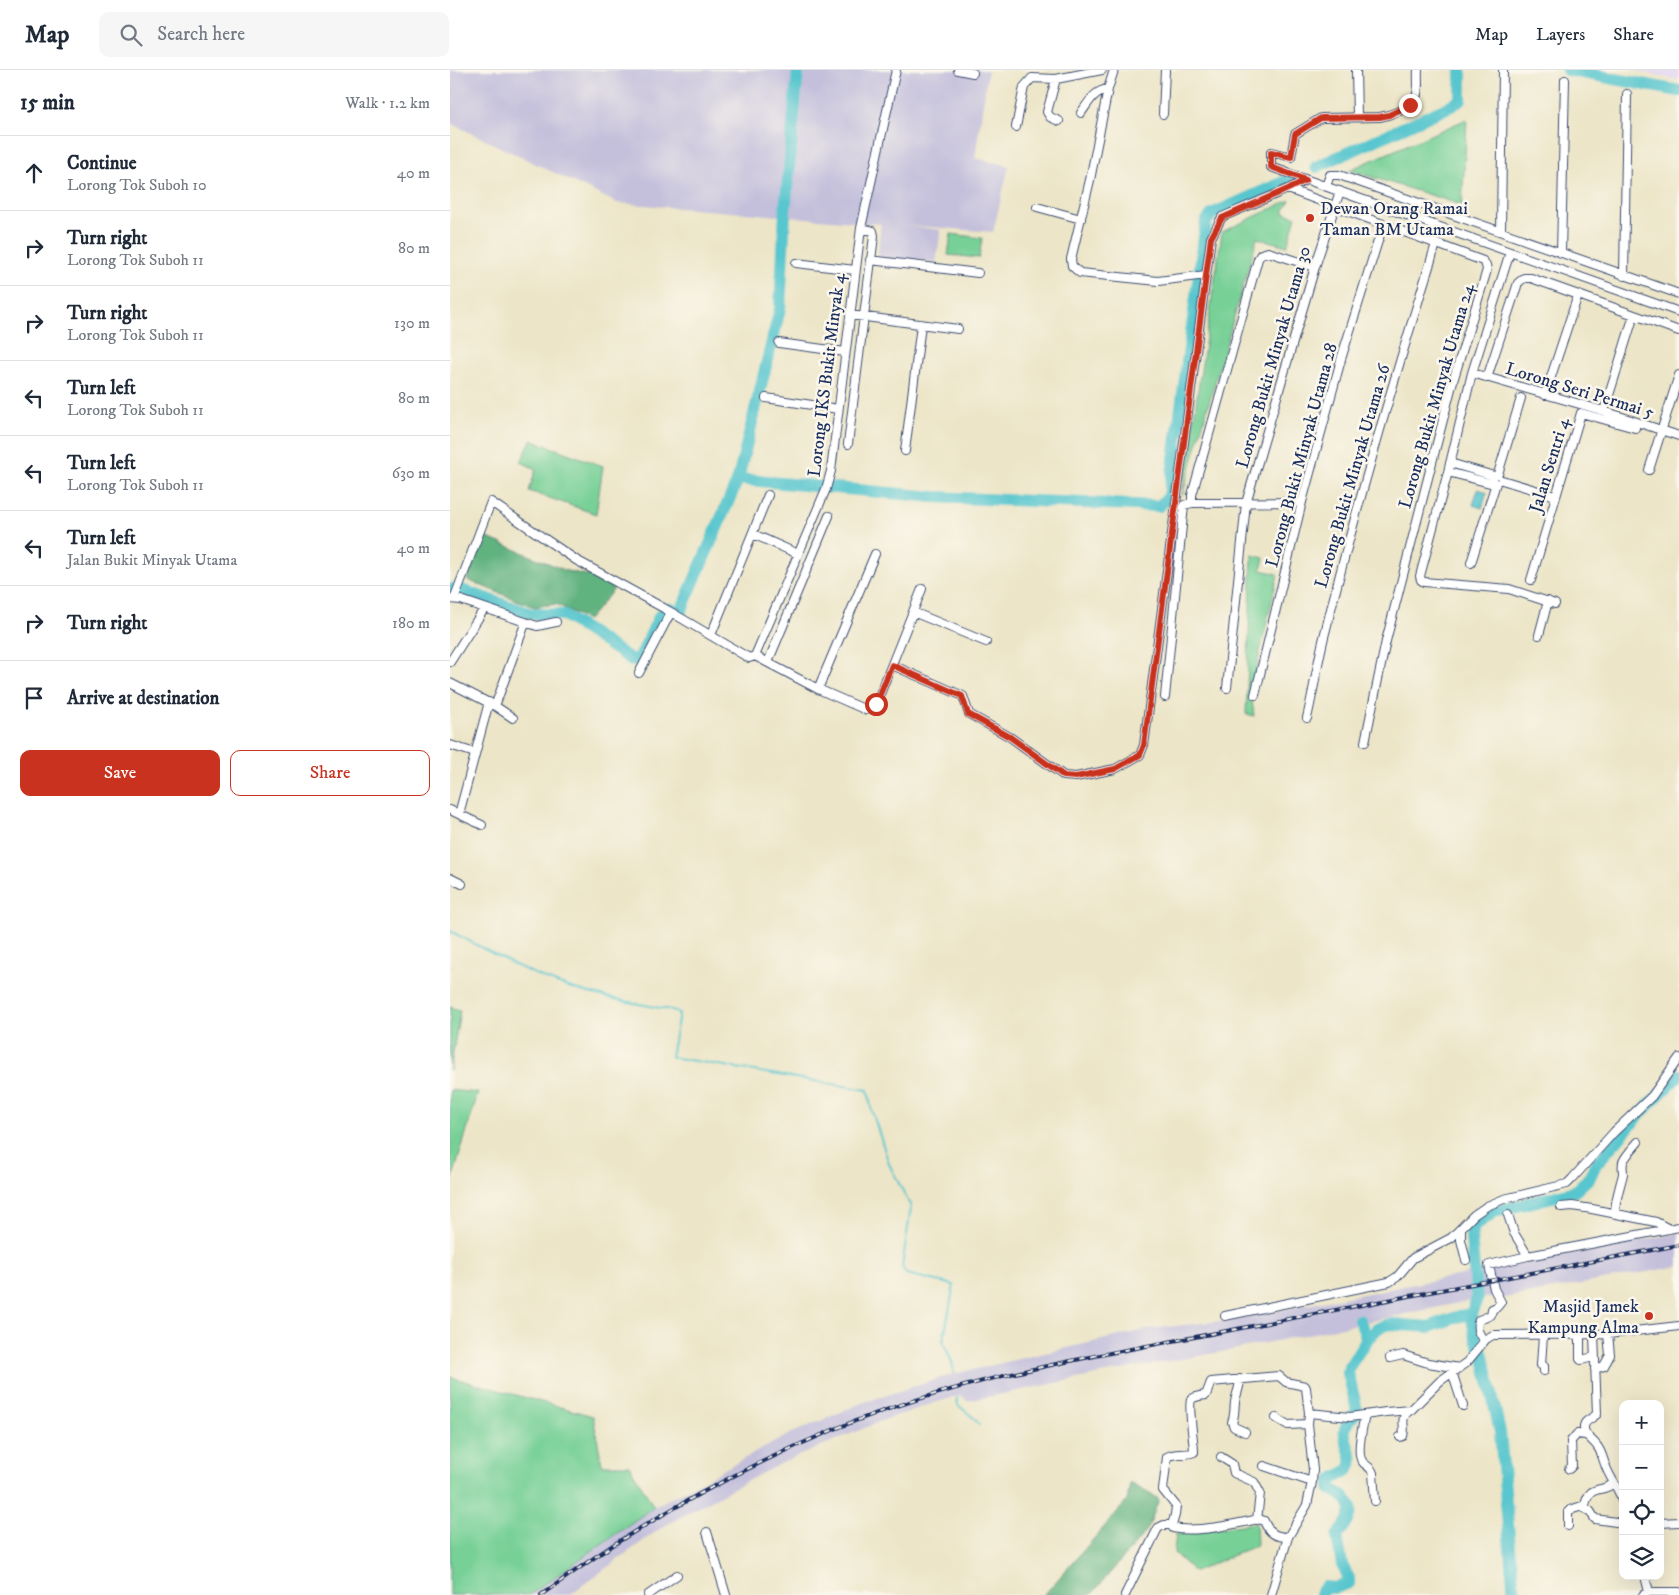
<!DOCTYPE html>
<html lang="en">
<head>
<meta charset="utf-8">
<style>
	:root { --surface:#fff; --page:#f6f6f7; --text:#1f2937; --muted:#747a83; --line:#e0e1e3; --accent:#c8321e }
	body { margin:0; font-family:"IM FELL DW Pica",serif; background:var(--page); color:var(--text) }
	.controls { position:absolute; right:15px; bottom:15px; display:grid; overflow:hidden; border-radius:10px; box-shadow:0 5px 20px #0002 }
	.controls button { width:45px; height:45px; display:grid; place-items:center; padding:0; border:0; border-bottom:1px solid var(--line); background:var(--surface); color:var(--text); font:25px sans-serif }
	.stop { position:absolute; width:15px; height:15px; margin:-11px; border:4px solid #c8321e; border-radius:50%; background:#fff }
	.stop.end { background:#c8321e; border-color:#fff; box-shadow:0 1px 5px #0008 }
	.list { margin:0; padding:0; list-style:none }
	h2 { display:flex; justify-content:space-between; align-items:center; height:65px; margin:0; padding:0 20px; font-size:21px }
	h2 small { font-size:16px; font-weight:400; color:var(--muted) }
	.list li { display:grid; grid-template-columns:32px 1fr auto; gap:15px; align-items:center; box-sizing:border-box; height:75px; padding:0 20px; border-top:1px solid var(--line) }
	.list b { display:block; font-size:19px; white-space:nowrap }
	.list p { margin:0; font-size:16px; white-space:nowrap; color:var(--muted) }
	.list em { font-size:16px; font-style:normal; color:var(--muted) }
	.actions { display:flex; gap:10px; padding:15px 20px }
	.actions a { flex:1; padding:11px 0; border:1px solid var(--accent); border-radius:10px; text-align:center; font-size:18px; color:var(--accent) }
	.actions .main { background:var(--accent); color:#fff }
	.icon { flex:none; width:28px; height:28px; fill:none; stroke:currentColor; stroke-width:2; stroke-linecap:round; stroke-linejoin:round }
	.map { position:relative; flex:none; width:1229px; height:1525px; overflow:hidden }
	header { display:flex; align-items:center; gap:30px; box-sizing:border-box; height:70px; padding:0 25px; background:var(--surface); border-bottom:1px solid var(--line) }
	header strong { font-size:24px }
	nav { display:flex; gap:28px; margin-inline-start:auto; font-size:18px }
	.search { width:350px; height:45px; background:var(--page); display:flex; align-items:center; gap:12px; box-sizing:border-box; padding:0 18px; border-radius:10px; color:var(--muted); font-size:19px }
	main { display:flex }
	aside { flex:1; background:var(--surface) }
	.map>svg:first-child { display:block }
	.built { fill:#e0d4f4 }
	.industrial { fill:#c4c0db }
	.green { fill:#77d096; stroke:#49807a }
	.forest { fill:#61b27f; stroke:#3e706e }
	.water { fill:#59c6ce; stroke:#3a7a96 }
	.lines { fill:none; stroke-linecap:round; stroke-linejoin:round }
	.stream { stroke:#59c6ce; stroke-width:2 }
	.river { stroke:#59c6ce; stroke-width:12 }
	.minor-casing { stroke:#3a4a6e; stroke-width:10 }
	.minor { stroke:#fff; stroke-width:8 }
	.rail-casing { stroke:#1b2f5e; stroke-width:4 }
	.rail { stroke:#fbf7ec; stroke-width:2; stroke-dasharray:5.5; stroke-linecap:butt }
	.route { stroke:#c8321e; stroke-width:6 }
	.poi-dot { fill:#c8321e; stroke:#fbf7ec; stroke-width:2 }
	.labels { text-anchor:middle; stroke-width:5; stroke-linejoin:round; paint-order:stroke }
	.poi-label { font-size:18px; fill:#1b2f5e; stroke:#fbf7ec; text-anchor:start }
	.street-label { font-size:18px; fill:#1b2f5e; stroke:#fbf7ec }
</style>
</head>
<body>
<header>
<strong>Map</strong>
<div class="search"><svg class="icon" aria-label="search" viewBox="0 0 24 24"><circle cx="10" cy="10" r="6"/><path d="M15 15l6 6"/></svg>Search here</div>
<nav><a>Map</a><a>Layers</a><a>Share</a></nav>
</header>
<main>
<aside>
<h2>15 min<small>Walk · 1.2 km</small></h2>
<ul class="list">
<li><svg class="icon" aria-label="ahead" viewBox="0 0 24 24"><path d="M12 20V5M6 11l6-6 6 6"/></svg><div><b>Continue</b><p>Lorong Tok Suboh 10</p></div><em>40 m</em></li>
<li><svg class="icon" aria-label="right" viewBox="0 0 24 24"><path d="M7 20v-9h11M14 6l5 5-5 5"/></svg><div><b>Turn right</b><p>Lorong Tok Suboh 11</p></div><em>80 m</em></li>
<li><svg class="icon" aria-label="right" viewBox="0 0 24 24"><path d="M7 20v-9h11M14 6l5 5-5 5"/></svg><div><b>Turn right</b><p>Lorong Tok Suboh 11</p></div><em>130 m</em></li>
<li><svg class="icon" aria-label="left" viewBox="0 0 24 24"><path d="M17 20v-9H6M10 6l-5 5 5 5"/></svg><div><b>Turn left</b><p>Lorong Tok Suboh 11</p></div><em>80 m</em></li>
<li><svg class="icon" aria-label="left" viewBox="0 0 24 24"><path d="M17 20v-9H6M10 6l-5 5 5 5"/></svg><div><b>Turn left</b><p>Lorong Tok Suboh 11</p></div><em>630 m</em></li>
<li><svg class="icon" aria-label="left" viewBox="0 0 24 24"><path d="M17 20v-9H6M10 6l-5 5 5 5"/></svg><div><b>Turn left</b><p>Jalan Bukit Minyak Utama</p></div><em>40 m</em></li>
<li><svg class="icon" aria-label="right" viewBox="0 0 24 24"><path d="M7 20v-9h11M14 6l5 5-5 5"/></svg><div><b>Turn right</b></div><em>180 m</em></li>
<li><svg class="icon" aria-label="arrive" viewBox="0 0 24 24"><path d="M6 21V4h12l-3 4 3 4H6"/></svg><div><b>Arrive at destination</b></div></li>
</ul>
<div class="actions"><a class="main">Save</a><a>Share</a></div>
</aside>
<div class="map">
<svg width="1229" height="1525" viewBox="0 0 1229 1525">
	<rect width="100%" height="100%" fill="#fbf7ec"/>
	<filter id="ink" filterUnits="userSpaceOnUse"><feTurbulence type="fractalNoise" baseFrequency=".02" numOctaves="2"/><feDisplacementMap in="SourceGraphic" scale="10" xChannelSelector="R" yChannelSelector="G"/><feConvolveMatrix kernelMatrix="1 2 1 2 8 2 1 2 1" color-interpolation-filters="sRGB"/></filter>
	<filter id="wash" filterUnits="userSpaceOnUse"><feTurbulence type="fractalNoise" baseFrequency=".0096" numOctaves="4" result="noise"/><feDisplacementMap in="SourceGraphic" scale="20" xChannelSelector="R" yChannelSelector="G"/><feGaussianBlur stdDeviation="1.12" result="paint"/><feColorMatrix in="noise" values="0 0 0 0 0 0 0 0 0 0 0 0 0 0 0 0 0 1.4 0 .05"/><feComposite in="paint" operator="in"/></filter>
	<g filter="url(#wash)">
		<rect width="100%" height="100%" fill="#ece5c7"/>
		<path class="built" d="M 1181,0 L 1229,0 L 1229,10 Z"/>
		<path class="industrial" d="M 0,0 L 538,0 L 525,88 L 559,96 L 543,162 L 453,155 L 491,160 L 486,192 L 430,187 L 428,183 L 431,154 L 167,133 L 0,53 Z
			M 1229,1163 L 1229,1196 L 1055,1228 L 1033,1228 L 782,1280 L 681,1298 L 517,1331 L 511,1325 L 484,1333 L 431,1351 L 381,1372 L 334,1392 L 274,1423 L 211,1458 L 119,1525 L 79,1525 L 204,1437 L 340,1364 L 412,1333 L 500,1305 L 699,1259 L 779,1250 Z"/>
		<path class="green" d="M 1017,49 L 1012,135 L 899,100 Z
			M 840,130 L 833,142 L 846,147 L 837,176 L 807,168 L 732,426 L 772,162 Z
			M 501,164 L 532,168 L 529,188 L 498,185 Z
			M 81,370 L 153,396 L 146,444 L 79,421 L 86,399 L 71,392 Z
			M 802,485 L 814,488 L 811,500 L 828,504 L 801,621 L 804,646 L 796,644 Z
			M 0,937 L 10,940 L 0,1001 Z
			M 0,1020 L 28,1023 L 0,1117 Z
			M 0,1307 L 143,1346 L 152,1395 L 179,1395 L 204,1437 L 79,1525 L 0,1525 Z
			M 806,1453 L 807,1475 L 744,1502 L 724,1483 L 726,1464 Z"/>
		<path class="forest" d="M 33,466 L 117,501 L 142,506 L 164,519 L 138,550 L 106,534 L 84,537 L 17,510 Z
			M 680,1413 L 709,1429 L 698,1459 L 641,1525 L 594,1525 L 677,1431 Z"/>
		<path class="water" d="M 1028,419 L 1037,422 L 1032,438 L 1023,435 Z"/>
		<g class="lines">
			<path class="stream" d="M 0,861 C 38,881 77,903 118,917 C 152,928 190,934 226,941 L 229,944 L 221,987 L 418,1020 L 421,1038 L 439,1094 L 461,1137 L 452,1197 L 456,1204 L 504,1215 L 493,1272 L 502,1292 L 504,1304
				M 507,1328 L 508,1335 L 525,1349 L 529,1355"/>
			<path class="river" d="M 1117,0 L 1229,21
				M 866,97 L 1001,36 L 1011,30 L 1011,0
				M 288,409 L 484,427 L 709,436 L 719,427 L 756,152 L 762,144 L 838,110
				M 0,519 L 9,519 L 81,544 L 114,545 L 182,590 L 189,589 L 210,545 L 219,539 L 231,541 L 288,409 L 330,239 L 335,142 L 348,0
				M 1021,1244 L 1026,1268 L 1034,1288 L 1050,1362 L 1064,1525
				M 909,1250 L 915,1263 L 916,1271
				M 870,1525 L 875,1517 L 885,1518 L 899,1513 L 899,1508 L 892,1495 L 887,1466 C 894,1457 908,1441 897,1430 C 892,1425 886,1422 880,1418 C 880,1403 894,1408 900,1397 C 906,1386 892,1371 895,1359 C 896,1354 904,1346 907,1340 L 898,1303 L 899,1297 L 916,1271 L 927,1259 L 933,1256 L 940,1254 L 979,1257 L 1010,1246 L 1021,1244 L 1027,1229 L 1021,1167 L 1023,1157 L 1044,1142 L 1125,1121 L 1140,1107 L 1146,1094 L 1193,1041 L 1229,1005"/>
		</g>
	</g>
	<g filter="url(#ink)">
		<g class="lines">
			<g class="minor-casing">
				<path id="minor" d="M 508,0 L 523,3
					M 664,0 L 658,19 L 640,110 L 621,189 L 622,196 L 630,203 L 708,211 L 756,205
					M 906,0 L 907,47
					M 968,0 C 967,9 970,21 965,29 C 960,39 940,45 930,47 L 871,48 L 845,64 L 841,87 L 821,82 L 821,97 L 1229,242
					M 606,9 L 597,42 L 600,47 L 609,51
					M 631,43 C 639,32 644,21 658,19
					M 713,44 L 715,0
					M 566,57 L 574,17 L 582,8 L 606,9 L 652,0
					M 876,116 L 880,105 L 889,105 L 1229,224
					M 838,119 L 1033,191 L 1036,195 L 1037,200 L 1003,311 L 936,571 L 915,672
					M 587,137 L 631,149
					M 1051,161 L 1053,0
					M 1060,182 L 1022,303 L 998,402 L 970,506 L 971,510 L 974,512 L 1059,519 L 1105,534
					M 1111,183 L 1115,10
					M 420,190 L 528,203
					M 346,193 L 405,200
					M 1174,206 L 1177,24
					M 400,245 L 508,259
					M 329,273 L 395,282
					M 1022,303 L 1154,341 L 1229,366
					M 1037,308 L 1068,213 L 1074,208 L 1081,208 L 1229,261
					M 1095,325 L 1128,225
					M 316,328 L 388,339
					M 1154,341 L 1184,245
					M 398,374 L 424,166 L 423,161 L 411,158
					M 455,381 L 471,255
					M 1000,393 L 1044,406
					M 1199,400 L 1229,305
					M 998,402 L 1040,413 L 1044,412
					M 1048,404 L 1071,328
					M 1052,410 L 1105,426
					M 742,433 L 742,425 L 808,189 L 811,184 L 818,182 L 865,197
					M 303,464 L 348,484
					M 1021,493 L 1046,413
					M 1081,510 L 1131,343 L 1185,358
					M 0,529 L 11,530 L 87,556 L 106,552
					M 4,529 L 41,432 L 126,490 L 219,541 L 299,588 L 305,586 L 376,419 L 381,401 L 411,158 L 446,0
					M 463,542 L 536,572
					M 261,565 L 318,425
					M 1089,565 L 1098,531
					M 305,586 L 368,619 L 416,640 L 422,638 L 426,634 L 472,519
					M 0,592 L 34,539
					M 318,592 L 379,446
					M 442,595 L 513,626 L 519,644 L 560,667 L 614,706 L 626,707 L 665,699 L 690,685 L 694,675 L 761,168 L 772,147 L 838,119 L 856,110
					M 189,603 L 221,542
					M 0,613 L 45,636 L 63,648
					M 777,618 L 796,433 L 865,197 L 890,121
					M 368,619 L 425,484
					M 805,625 L 852,432 L 892,286 L 933,155
					M 715,627 L 734,435 L 742,433 L 852,432
					M 45,636 L 75,554
					M 857,648 C 864,619 868,589 876,559 C 908,430 946,302 986,174
					M 0,675 L 25,683
					M 0,740 L 32,755
					M 9,744 L 39,632
					M 0,808 L 12,814
					M 1111,1137 L 1122,1136 L 1142,1139 L 1206,1152 L 1219,1159
					M 1165,1143 C 1165,1130 1170,1117 1173,1104 C 1173,1100 1172,1096 1173,1092 C 1176,1085 1183,1078 1188,1072
					M 1058,1145 L 1064,1163 L 1078,1186 L 1229,1157
					M 1011,1159 L 1011,1170 L 1016,1190
					M 775,1246 L 939,1212 L 947,1207 L 963,1188 L 1001,1168 L 1024,1145 L 1037,1136 L 1054,1129 L 1117,1114 L 1122,1109 L 1164,1062 L 1202,1026 L 1229,988
					M 1144,1264 L 1147,1344 C 1142,1349 1134,1350 1134,1357 C 1133,1365 1143,1370 1147,1376 C 1152,1382 1153,1390 1156,1397 C 1161,1410 1170,1420 1173,1433
					M 1093,1265 L 1091,1295 L 1094,1296 L 1094,1301
					M 1130,1265 L 1130,1289 L 1131,1290 L 1144,1287
					M 1035,1270 C 1028,1266 1026,1257 1029,1250 L 1041,1245 L 1042,1239 L 1047,1237 L 1051,1232 L 1044,1219 L 1039,1195 L 1078,1186
					M 940,1288 L 953,1285 L 978,1293 L 1009,1298
					M 1145,1299 L 1154,1296 L 1160,1285 L 1158,1264
					M 1002,1302 L 1013,1336
					M 790,1309 C 790,1318 786,1324 785,1332 C 784,1340 785,1345 782,1352 L 784,1357 L 795,1362
					M 859,1343 L 900,1347 L 936,1342 L 961,1340 L 990,1311 L 1017,1292 L 1036,1269 L 1043,1265 L 1158,1264 L 1229,1256
					M 915,1345 C 913,1355 906,1382 912,1391 C 915,1396 921,1396 923,1403 L 925,1431
					M 826,1348 L 838,1355 L 858,1354
					M 950,1367 L 953,1366 C 956,1356 949,1348 959,1341
					M 771,1387 L 782,1394 L 784,1403 L 804,1412 L 810,1423 L 807,1450
					M 814,1396 L 862,1412
					M 1119,1399 L 1122,1396 L 1121,1371 L 1127,1364 L 1136,1365
					M 1131,1437 L 1140,1441 L 1145,1449 L 1173,1453
					M 1210,1453 L 1229,1452
					M 1118,1456 L 1118,1442 L 1120,1440 L 1135,1435 C 1140,1413 1151,1424 1164,1413
					M 257,1462 L 276,1525
					M 1195,1506 L 1199,1522
					M 198,1525 L 227,1505
					M 675,1525 L 708,1458 L 714,1455 L 722,1455
					M 821,1525 L 838,1467 L 857,1435 L 862,1412 L 863,1400 L 858,1354 L 859,1343 L 856,1318 L 855,1316 L 836,1312 L 829,1306 L 761,1312 L 756,1325 C 751,1326 744,1326 741,1330 C 738,1338 744,1372 744,1382 C 735,1386 725,1382 717,1387 L 713,1420 L 726,1436 L 725,1445 L 722,1455 L 723,1458 C 746,1463 786,1454 809,1449 L 814,1451 C 819,1463 825,1467 838,1467
					M 1193,1525 L 1199,1522 L 1229,1522"/>
			</g>
			<use href="#minor" class="minor"/>
			<g class="rail-casing">
				<path id="rail" d="M 91,1525 C 118,1506 144,1487 171,1470 C 239,1427 311,1390 385,1359 C 507,1309 637,1287 766,1263 C 920,1233 1074,1204 1229,1175"/>
			</g>
			<use href="#rail" class="rail"/>
		</g>
	</g>
	<g class="lines" filter="url(#ink)">
		<path class="route" d="M 426,634 L 442,595 L 512,626 L 518,644 L 560,667 L 614,706 L 626,707 L 665,699 L 690,685 L 694,675 L 761,168 L 772,148 L 838,119 L 856,110 L 821,97 L 821,82 L 841,87 L 845,64 L 871,48 L 930,47 L 939,45 L 960,35"/>
	</g>
	<g class="poi-dot">
		<circle cx="860" cy="148" r="5"/>
		<circle cx="1199" cy="1246" r="5"/>
	</g>
	<g class="labels">
		<g class="poi-label">
			<text x="870" y="144">Dewan Orang Ramai<tspan x="870" dy="21">Taman BM Utama</tspan></text>
			<text x="1189" y="1242" text-anchor="end">Masjid Jamek<tspan x="1189" dy="21">Kampung Alma</tspan></text>
		</g>
		<g class="street-label">
			<text transform="translate(823 287) rotate(-74)" y="6">Lorong Bukit Minyak Utama 30</text>
			<text transform="translate(376 305) rotate(-83)" y="6">Lorong IKS Bukit Minyak 4</text>
			<text transform="translate(1130 320) rotate(17)" y="6">Lorong Seri Permai 5</text>
			<text transform="translate(986 326) rotate(-74)" y="6">Lorong Bukit Minyak Utama 24</text>
			<text transform="translate(851 385) rotate(-75)" y="6">Lorong Bukit Minyak Utama 28</text>
			<text transform="translate(1099 395) rotate(-73)" y="6">Jalan Sentri 4</text>
			<text transform="translate(902 406) rotate(-74)" y="6">Lorong Bukit Minyak Utama 26</text>
		</g>
	</g>
</svg>
<div class="controls">
<button>+</button>
<button>−</button>
<button><svg class="icon" aria-label="locate" viewBox="0 0 24 24"><circle cx="12" cy="12" r="6"/><path d="M12 2v4M12 18v4M2 12h4M18 12h4"/></svg></button>
<button><svg class="icon" aria-label="layers" viewBox="0 0 24 24"><path d="M12 4l9 5-9 5-9-5zM3 14l9 5 9-5"/></svg></button>
</div>
<div class="stop" style="left:426px;top:634px"></div>
<div class="stop end" style="left:960px;top:35px"></div>
</div>
</main>
</body>
</html>
